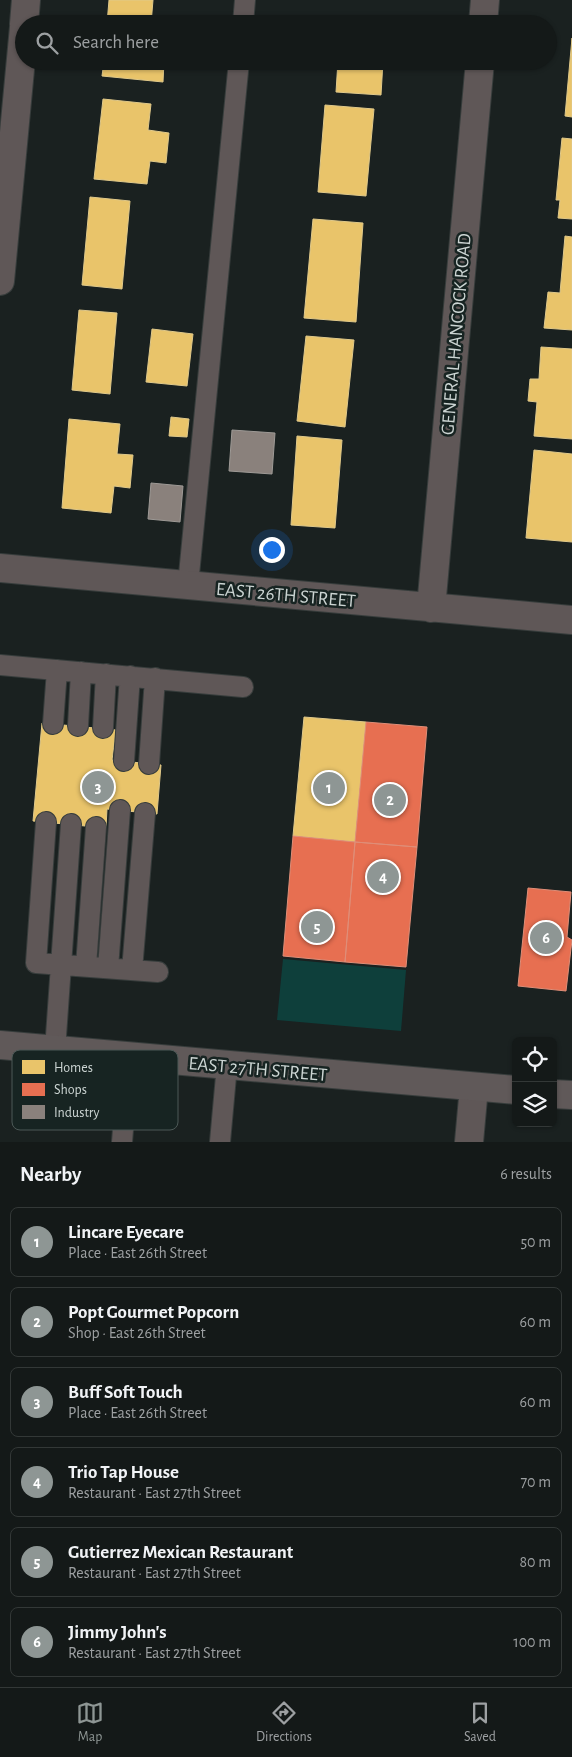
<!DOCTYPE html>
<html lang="en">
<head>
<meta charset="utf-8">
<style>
	:root { --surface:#141918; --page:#212625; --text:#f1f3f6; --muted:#9da0a2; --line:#333837; --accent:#8e9694 }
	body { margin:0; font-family:"Alegreya Sans",sans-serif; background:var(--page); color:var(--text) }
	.controls { position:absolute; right:15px; bottom:15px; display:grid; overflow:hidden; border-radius:8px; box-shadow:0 1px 4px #0004 }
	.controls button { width:45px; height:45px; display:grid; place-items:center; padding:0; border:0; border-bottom:1px solid var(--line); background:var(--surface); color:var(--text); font:25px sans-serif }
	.you { position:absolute; left:271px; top:549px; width:18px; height:18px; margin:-12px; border:4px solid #fff; border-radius:50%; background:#1a73e8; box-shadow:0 0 0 8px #1a73e833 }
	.badge { display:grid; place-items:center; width:32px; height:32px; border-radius:50%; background:var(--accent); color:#fff; font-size:16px; font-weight:700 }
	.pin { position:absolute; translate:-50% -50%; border:2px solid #fff; box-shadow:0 1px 5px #0006 }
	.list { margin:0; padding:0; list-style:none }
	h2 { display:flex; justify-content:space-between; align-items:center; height:65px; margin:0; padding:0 20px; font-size:21px }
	h2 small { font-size:16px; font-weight:400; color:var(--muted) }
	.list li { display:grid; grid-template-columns:32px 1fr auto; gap:15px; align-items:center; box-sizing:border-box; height:70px; margin:0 10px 10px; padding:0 10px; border:1px solid var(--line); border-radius:8px }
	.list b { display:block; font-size:19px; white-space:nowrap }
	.list p { margin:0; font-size:16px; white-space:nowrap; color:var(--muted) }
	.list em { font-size:16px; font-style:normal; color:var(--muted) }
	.icon { flex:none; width:28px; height:28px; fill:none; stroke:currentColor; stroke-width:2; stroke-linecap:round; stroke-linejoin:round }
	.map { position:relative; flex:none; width:572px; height:1142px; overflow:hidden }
	.search { position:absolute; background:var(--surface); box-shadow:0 1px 4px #0004; left:15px; right:15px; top:15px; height:55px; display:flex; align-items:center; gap:12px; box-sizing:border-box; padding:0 18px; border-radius:28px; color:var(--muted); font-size:19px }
	.sheet { height:545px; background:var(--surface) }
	nav { display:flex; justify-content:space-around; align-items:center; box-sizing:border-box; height:70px; border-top:1px solid var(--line); background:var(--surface); font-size:14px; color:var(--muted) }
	nav a { display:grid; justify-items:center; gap:2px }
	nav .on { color:var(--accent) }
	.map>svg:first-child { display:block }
	.green { fill:#0e3f3b }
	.homes { fill:#e9c46a; stroke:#e0c98a }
	.shops { fill:#e76f51; stroke:#df8e78 }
	.industry { fill:#8a817c; stroke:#9e9a96 }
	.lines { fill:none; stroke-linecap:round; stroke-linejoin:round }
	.service-casing { stroke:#373d3c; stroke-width:22 }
	.minor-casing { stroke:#373d3c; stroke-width:30 }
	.secondary-casing { stroke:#373d3c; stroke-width:30 }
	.service { stroke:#5f5757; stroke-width:20 }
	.minor { stroke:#5f5757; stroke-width:28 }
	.secondary { stroke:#605959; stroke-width:28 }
	.labels { text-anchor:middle; stroke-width:5; stroke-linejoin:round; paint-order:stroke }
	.street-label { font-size:19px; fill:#ccd5d3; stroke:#172422 }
	.key { fill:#172422; stroke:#4d5957; stroke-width:1 }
	.key-label { font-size:14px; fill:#ccd5d3 }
</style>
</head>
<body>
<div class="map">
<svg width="572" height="1142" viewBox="0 0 572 1142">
	<rect width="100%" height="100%" fill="#1a2120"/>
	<path class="green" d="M 283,959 L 406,970 L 401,1031 L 277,1020 Z"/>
	<path class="homes" d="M 109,0 L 153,0 L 151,24 L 107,24 Z
		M 340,21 L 385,23 L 385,24 L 340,24 Z
		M 572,38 L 572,117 L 565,116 Z
		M 104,61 L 164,61 L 163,82 L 102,76 Z
		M 338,61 L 383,61 L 381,95 L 336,92 Z
		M 103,99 L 151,104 L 148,130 L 169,133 L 166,163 L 150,161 L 147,184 L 94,179 Z
		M 325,105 L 374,109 L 366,196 L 318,192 Z
		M 562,138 L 572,139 L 572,219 L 558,218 L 560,200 L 556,200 Z
		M 90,197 L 130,201 L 122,289 L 82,285 Z
		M 313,219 L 363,223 L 356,322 L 304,318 Z
		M 565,236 L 572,237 L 572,330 L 544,328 L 548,292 L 560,293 Z
		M 79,310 L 117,313 L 110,394 L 72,390 Z
		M 152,329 L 193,334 L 187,386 L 146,382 Z
		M 306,336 L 354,340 L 345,427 L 297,421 Z
		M 541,347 L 572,349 L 572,439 L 534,436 L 537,402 L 528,401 L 530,379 L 539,379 Z
		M 171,417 L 189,419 L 187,437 L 169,436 Z
		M 69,419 L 120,424 L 117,454 L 133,455 L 130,488 L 114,486 L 111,513 L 62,508 Z
		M 297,436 L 342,440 L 335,528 L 291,525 Z
		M 534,450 L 572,454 L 572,542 L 526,538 Z
		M 304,717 L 366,722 L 355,842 L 293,836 Z
		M 42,723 L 116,730 L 112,760 L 161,765 L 157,814 L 107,809 L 106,828 L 33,821 Z"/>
	<path class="shops" d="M 366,722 L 427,727 L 417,847 L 355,842 Z
		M 293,836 L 355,842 L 345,962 L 283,956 Z
		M 355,842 L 417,847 L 406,967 L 345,962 Z
		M 528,888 L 571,892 L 567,937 L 572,940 L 566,991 L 518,986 Z"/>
	<path class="industry" d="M 232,430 L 275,433 L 272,474 L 229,471 Z
		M 151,483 L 183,486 L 180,522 L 148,519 Z"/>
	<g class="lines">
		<g class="service-casing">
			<path id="service" d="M 243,24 L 245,0
				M 188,585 L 239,61
				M 0,665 L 243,687
				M 53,724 L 57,670
				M 78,726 L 81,672
				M 103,728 L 106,674
				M 124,761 L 130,676
				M 149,764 L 155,678
				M 46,822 L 36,963 L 158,972
				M 86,966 L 96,827
				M 108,968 L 120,810
				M 132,970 L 145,813
				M 55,1050 L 71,824
				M 122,1142 L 129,1056
				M 220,1142 L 227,1065"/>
		</g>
		<g class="minor-casing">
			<path id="minor" d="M 24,24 L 26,0
				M 483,24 L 485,0
				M 0,281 L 24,27
				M 0,568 L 572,620
				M 431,608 L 480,61
				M 469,1142 L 474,1087"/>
		</g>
		<g class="secondary-casing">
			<path id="secondary" d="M 0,1045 L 516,1090
				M 553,1094 L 572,1095"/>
		</g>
		<use href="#service" class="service"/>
		<use href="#minor" class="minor"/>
		<use href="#secondary" class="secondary"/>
	</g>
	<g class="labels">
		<g class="street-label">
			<text transform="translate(455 334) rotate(-85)" y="7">GENERAL HANCOCK ROAD</text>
			<text transform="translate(286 594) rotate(5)" y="7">EAST 26TH STREET</text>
			<text transform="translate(258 1068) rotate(5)" y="7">EAST 27TH STREET</text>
		</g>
	</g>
	<rect x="12" y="1050" width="166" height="80" rx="8" class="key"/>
	<rect x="22" y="1060" width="23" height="14" fill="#e9c46a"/>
	<rect x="22" y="1083" width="23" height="13" fill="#e76f51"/>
	<rect x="22" y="1105" width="23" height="14" fill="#8a817c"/>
	<g class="key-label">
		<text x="54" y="1072">Homes</text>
		<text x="54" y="1094">Shops</text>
		<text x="54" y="1117">Industry</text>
	</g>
</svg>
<div class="controls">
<button><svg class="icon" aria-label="locate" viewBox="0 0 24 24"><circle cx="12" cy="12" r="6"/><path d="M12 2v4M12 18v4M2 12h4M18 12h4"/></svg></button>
<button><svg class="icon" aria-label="layers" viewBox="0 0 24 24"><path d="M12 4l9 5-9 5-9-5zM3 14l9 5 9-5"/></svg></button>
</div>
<div class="you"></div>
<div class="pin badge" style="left:329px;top:788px">1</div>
<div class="pin badge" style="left:390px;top:800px">2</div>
<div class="pin badge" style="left:98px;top:787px">3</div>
<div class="pin badge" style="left:383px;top:877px">4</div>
<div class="pin badge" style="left:317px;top:927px">5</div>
<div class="pin badge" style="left:546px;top:938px">6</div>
<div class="search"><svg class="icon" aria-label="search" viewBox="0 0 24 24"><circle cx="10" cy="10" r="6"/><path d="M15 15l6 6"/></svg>Search here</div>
</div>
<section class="sheet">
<h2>Nearby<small>6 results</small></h2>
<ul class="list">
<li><span class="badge">1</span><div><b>Lincare Eyecare</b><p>Place · East 26th Street</p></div><em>50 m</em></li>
<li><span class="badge">2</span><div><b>Popt Gourmet Popcorn</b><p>Shop · East 26th Street</p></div><em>60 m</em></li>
<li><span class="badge">3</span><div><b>Buff Soft Touch</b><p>Place · East 26th Street</p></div><em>60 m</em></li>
<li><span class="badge">4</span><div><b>Trio Tap House</b><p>Restaurant · East 27th Street</p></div><em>70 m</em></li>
<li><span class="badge">5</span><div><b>Gutierrez Mexican Restaurant</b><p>Restaurant · East 27th Street</p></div><em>80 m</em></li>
<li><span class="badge">6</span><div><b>Jimmy John's</b><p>Restaurant · East 27th Street</p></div><em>100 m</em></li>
</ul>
</section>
<nav>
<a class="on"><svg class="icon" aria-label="map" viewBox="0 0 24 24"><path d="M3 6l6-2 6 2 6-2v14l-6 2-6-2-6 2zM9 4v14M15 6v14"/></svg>Map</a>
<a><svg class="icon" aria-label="directions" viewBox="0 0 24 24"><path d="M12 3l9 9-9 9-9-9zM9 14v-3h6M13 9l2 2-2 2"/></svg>Directions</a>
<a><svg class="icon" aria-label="saved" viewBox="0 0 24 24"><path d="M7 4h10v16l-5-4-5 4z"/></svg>Saved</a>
</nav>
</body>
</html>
